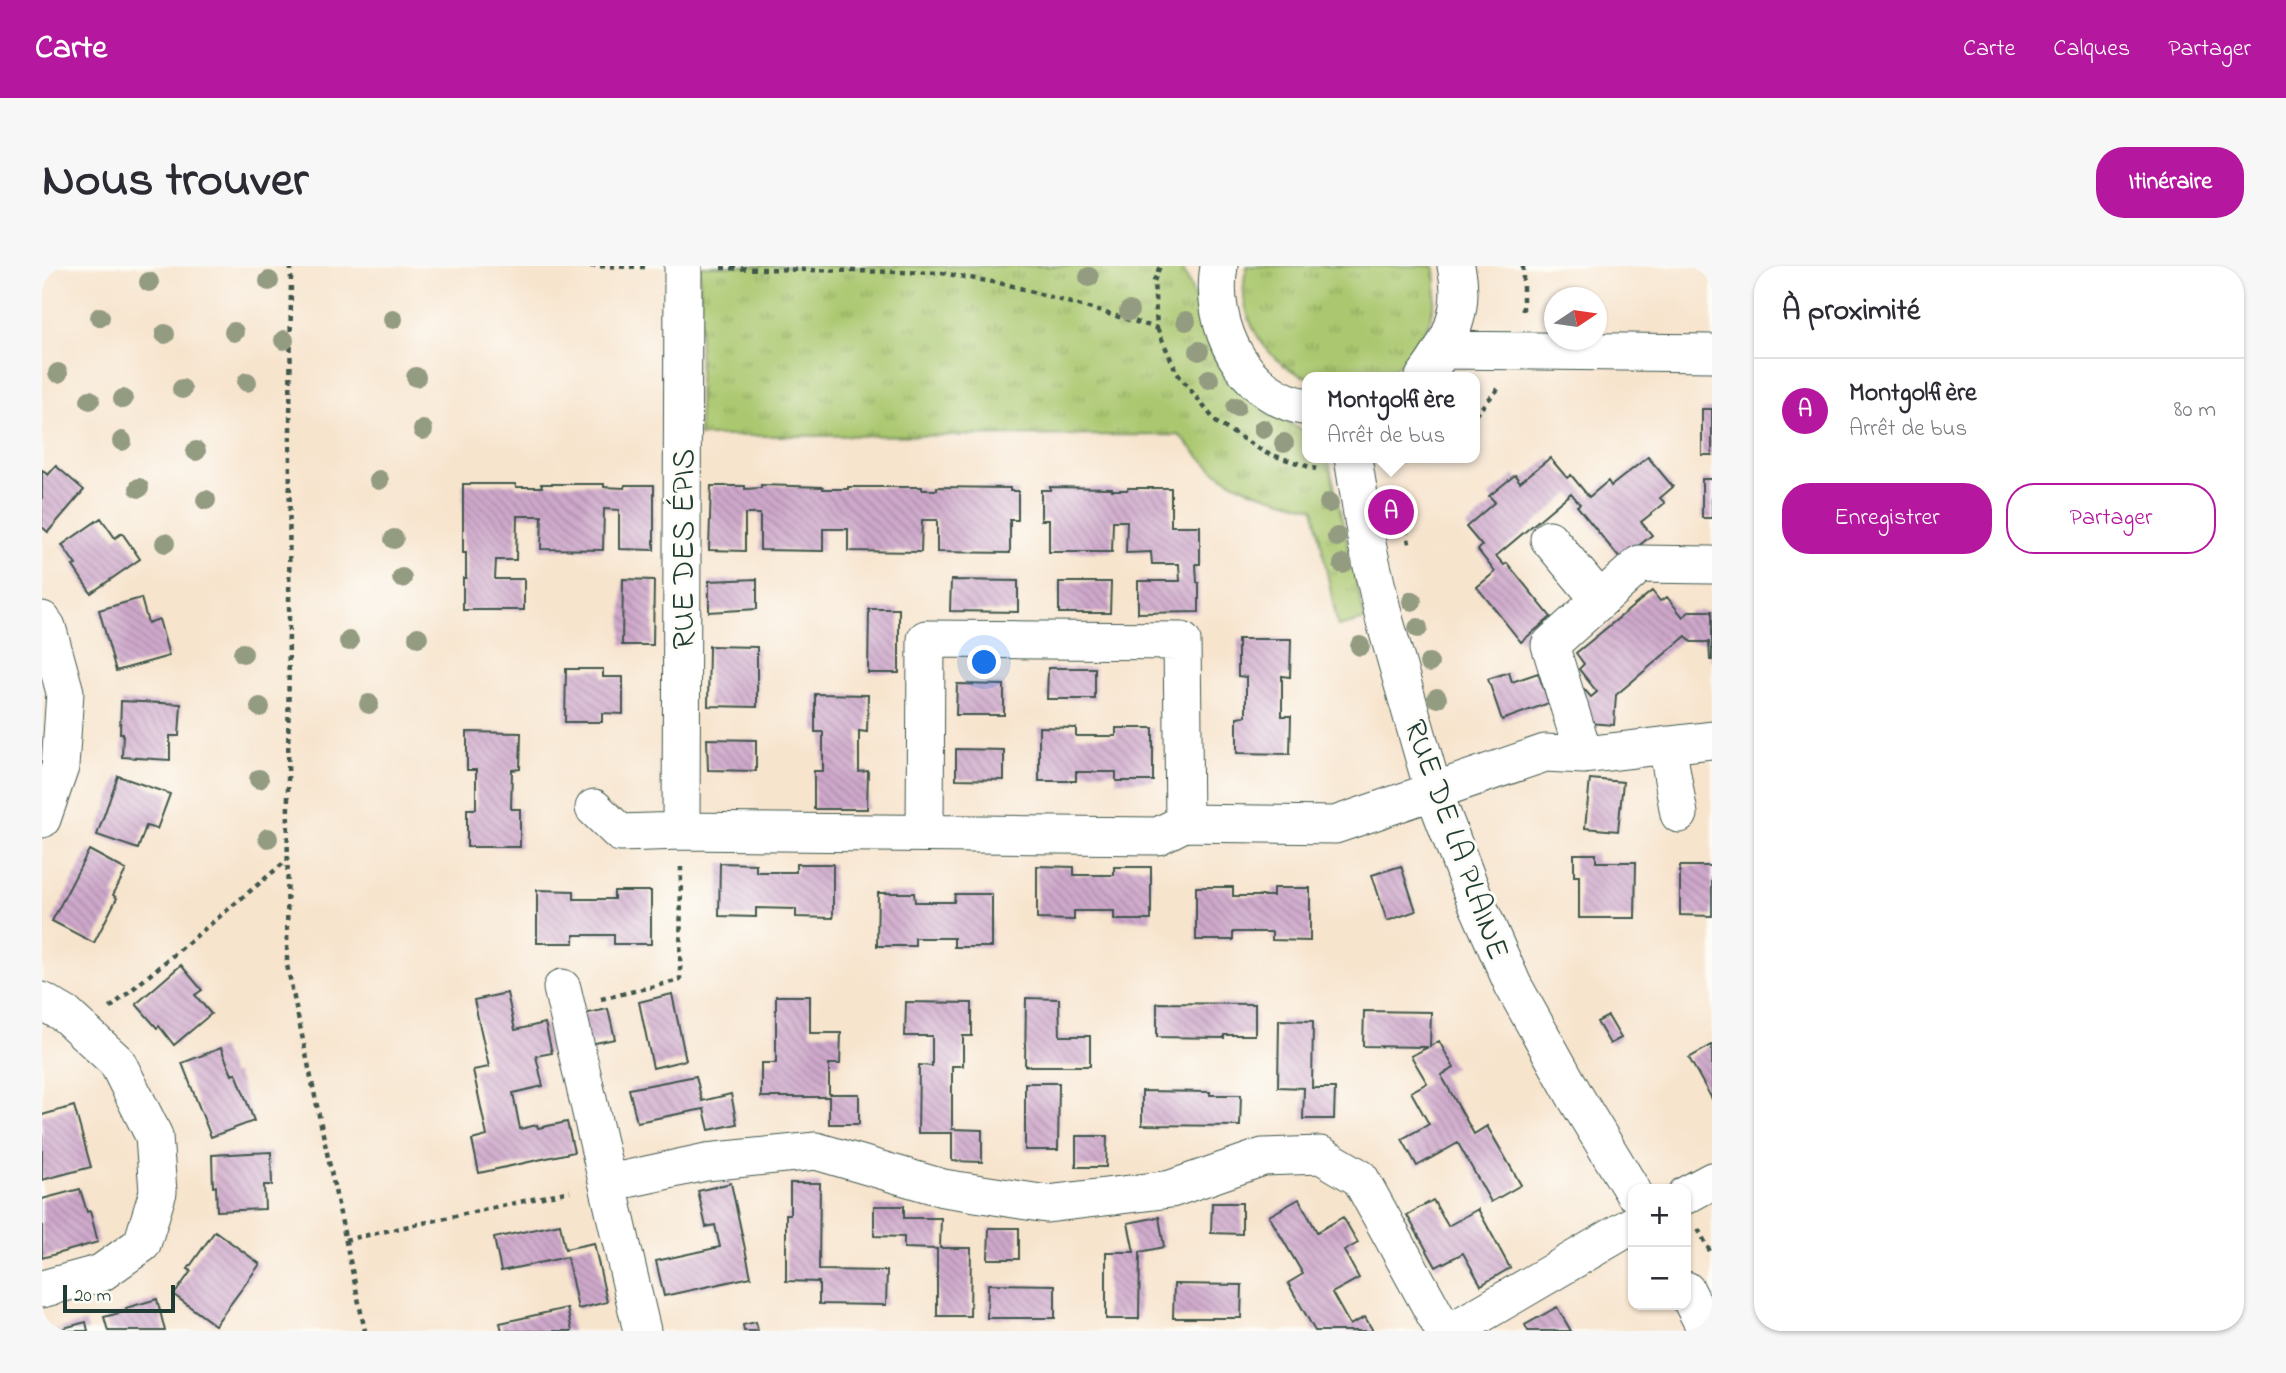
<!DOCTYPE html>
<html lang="fr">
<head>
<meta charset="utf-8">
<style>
	:root { --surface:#fff; --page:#f7f7f7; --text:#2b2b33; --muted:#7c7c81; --line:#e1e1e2; --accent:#b5179e }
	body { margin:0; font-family:"Indie Flower",sans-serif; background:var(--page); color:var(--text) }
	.controls { position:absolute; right:21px; bottom:21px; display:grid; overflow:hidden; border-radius:14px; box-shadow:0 2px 5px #0004 }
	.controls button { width:63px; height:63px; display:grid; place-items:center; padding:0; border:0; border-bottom:2px solid var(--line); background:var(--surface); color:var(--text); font:35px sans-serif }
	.compass { position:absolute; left:1502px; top:21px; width:63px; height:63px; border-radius:50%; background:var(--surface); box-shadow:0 2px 5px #0004; rotate:77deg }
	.scale { position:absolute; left:21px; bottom:18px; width:112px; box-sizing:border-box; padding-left:7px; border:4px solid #1f3d34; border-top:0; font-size:19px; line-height:24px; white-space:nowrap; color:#1f3d34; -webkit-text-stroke:5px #fdfcf7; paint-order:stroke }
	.you { position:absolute; left:943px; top:397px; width:24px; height:24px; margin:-18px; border:5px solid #fff; border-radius:50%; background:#1a73e8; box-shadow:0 0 0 10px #1a73e833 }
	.badge { display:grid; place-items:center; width:46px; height:46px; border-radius:50%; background:var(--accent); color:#fff; font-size:23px; font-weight:700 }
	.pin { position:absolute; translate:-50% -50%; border:4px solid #fff; box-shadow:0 2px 7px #0006 }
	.popup { position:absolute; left:1260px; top:106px; width:178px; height:91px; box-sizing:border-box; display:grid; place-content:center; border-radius:14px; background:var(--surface); filter:drop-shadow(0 2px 5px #0005); font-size:23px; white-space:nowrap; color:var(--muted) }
	.popup b { font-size:26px; color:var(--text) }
	.popup::after { content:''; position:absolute; left:50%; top:100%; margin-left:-14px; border:14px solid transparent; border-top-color:var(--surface) }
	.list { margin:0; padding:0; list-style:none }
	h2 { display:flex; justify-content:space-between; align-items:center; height:91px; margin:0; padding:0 28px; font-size:30px }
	h2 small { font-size:23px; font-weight:400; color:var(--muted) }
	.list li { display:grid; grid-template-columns:46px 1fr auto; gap:21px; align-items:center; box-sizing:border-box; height:105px; padding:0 28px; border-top:2px solid var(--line) }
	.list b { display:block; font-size:26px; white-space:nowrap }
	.list p { margin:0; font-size:23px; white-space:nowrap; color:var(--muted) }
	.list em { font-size:23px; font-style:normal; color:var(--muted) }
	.actions { display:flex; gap:14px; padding:21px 28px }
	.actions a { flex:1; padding:16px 0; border:2px solid var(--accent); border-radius:28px; text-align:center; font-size:24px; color:var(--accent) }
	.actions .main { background:var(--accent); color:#fff }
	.map { position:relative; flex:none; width:1670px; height:1065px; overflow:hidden; border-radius:28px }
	header { display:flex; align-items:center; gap:42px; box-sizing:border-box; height:98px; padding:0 35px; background:var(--accent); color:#fff }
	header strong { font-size:33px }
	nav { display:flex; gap:38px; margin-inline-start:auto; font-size:24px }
	.intro { display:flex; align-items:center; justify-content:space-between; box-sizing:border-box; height:168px; padding:0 42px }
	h1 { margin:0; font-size:49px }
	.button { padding:18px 32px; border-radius:28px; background:var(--accent); color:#fff; font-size:24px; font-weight:700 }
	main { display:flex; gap:42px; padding:0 42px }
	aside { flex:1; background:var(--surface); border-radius:28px; box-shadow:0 2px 5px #0004 }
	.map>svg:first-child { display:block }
	.grass { fill:url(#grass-tufts); stroke:#658252; stroke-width:2 }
	.building { fill:url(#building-back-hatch) }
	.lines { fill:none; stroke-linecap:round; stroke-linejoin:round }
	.minor-casing { stroke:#3f564b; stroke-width:39 }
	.path { stroke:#3f564b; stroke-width:4.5; stroke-dasharray:5 5; stroke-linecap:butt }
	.minor { stroke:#fff; stroke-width:37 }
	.tree { fill:#939b81 }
	.labels { text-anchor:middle; stroke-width:6; stroke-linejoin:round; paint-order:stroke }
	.street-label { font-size:32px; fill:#1f3d34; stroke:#fdfcf7 }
</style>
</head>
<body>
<header>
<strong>Carte</strong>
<nav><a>Carte</a><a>Calques</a><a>Partager</a></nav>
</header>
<div class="intro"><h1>Nous trouver</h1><a class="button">Itinéraire</a></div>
<main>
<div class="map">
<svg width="1670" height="1065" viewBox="0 0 1670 1065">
	<defs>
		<pattern id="grass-tufts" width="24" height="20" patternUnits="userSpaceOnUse" patternTransform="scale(1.75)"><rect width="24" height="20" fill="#abc86f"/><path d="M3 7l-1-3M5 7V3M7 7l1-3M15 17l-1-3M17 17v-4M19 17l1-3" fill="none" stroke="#8ba45c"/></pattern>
		<pattern id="building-back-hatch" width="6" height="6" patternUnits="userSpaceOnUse" patternTransform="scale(1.75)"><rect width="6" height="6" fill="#cfa8cb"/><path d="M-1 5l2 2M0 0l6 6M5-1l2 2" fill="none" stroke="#a78aa6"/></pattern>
	</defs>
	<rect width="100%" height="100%" fill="#fdfcf7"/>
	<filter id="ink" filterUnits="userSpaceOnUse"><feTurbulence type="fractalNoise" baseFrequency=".0143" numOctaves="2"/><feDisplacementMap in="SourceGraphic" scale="14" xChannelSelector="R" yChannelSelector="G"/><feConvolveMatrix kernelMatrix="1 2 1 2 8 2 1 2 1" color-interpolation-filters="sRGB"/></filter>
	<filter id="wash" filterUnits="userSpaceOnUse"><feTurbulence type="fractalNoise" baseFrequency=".00686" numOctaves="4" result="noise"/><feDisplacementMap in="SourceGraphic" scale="28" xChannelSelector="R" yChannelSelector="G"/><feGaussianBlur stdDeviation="1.57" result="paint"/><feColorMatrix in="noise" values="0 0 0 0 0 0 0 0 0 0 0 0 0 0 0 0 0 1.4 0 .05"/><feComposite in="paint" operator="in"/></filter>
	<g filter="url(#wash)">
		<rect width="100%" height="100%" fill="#f7e4cd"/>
		<path class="grass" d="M 658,0 L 1139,0 C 1154,27 1159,58 1171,87 C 1185,124 1231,152 1265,166 L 1265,192 L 1284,192 L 1287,197 L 1323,354 L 1296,361 L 1272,242 C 1244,235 1213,228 1187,214 C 1168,204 1153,185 1137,169 L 657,170 Z
			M 1205,0 L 1392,0 C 1396,17 1393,37 1388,53 C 1380,76 1360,104 1335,111 C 1323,115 1305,111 1292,111 C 1283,111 1268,113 1261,110 C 1220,93 1192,44 1205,0 Z"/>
		<g id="blocks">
			<path class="building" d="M 1660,143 L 1670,143 L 1670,189 L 1660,189 Z
				M 1606,191 L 1631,221 L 1618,232 L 1623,237 L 1599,256 L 1610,269 L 1579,294 L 1535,240 L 1538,238 L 1529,227 L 1454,290 L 1462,299 L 1465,297 L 1509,351 L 1479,376 L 1435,321 L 1453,306 L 1436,284 L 1440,280 L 1424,261 L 1453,236 L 1447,230 L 1473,209 L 1478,216 L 1508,192 L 1525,212 L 1529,209 L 1547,231 L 1566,215 L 1569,220 Z
				M 14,200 L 42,224 L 6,266 L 0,261 L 0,204 L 6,209 Z
				M 1660,213 L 1670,213 L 1670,252 L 1660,252 Z
				M 421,218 L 473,218 L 474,221 L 500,221 L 499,218 L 562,218 L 562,221 L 582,222 L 583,219 L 612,219 L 612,284 L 577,283 L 577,244 L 562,243 L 561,284 L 499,283 L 500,250 L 475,250 L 474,294 L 454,294 L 453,313 L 482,313 L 482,344 L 421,344 L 421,312 L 424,312 L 424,287 L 421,287 Z
				M 719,219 L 781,221 L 781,223 L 806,223 L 806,221 L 880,221 L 880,224 L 895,224 L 895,221 L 968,222 L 968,225 L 976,225 L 976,254 L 968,254 L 968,287 L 895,286 L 895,254 L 880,254 L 879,286 L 806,285 L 806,263 L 781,263 L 781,285 L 718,284 L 718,248 L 703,248 L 703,285 L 667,284 L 669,220 L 703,220 L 703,223 L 719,222 Z
				M 1008,221 L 1070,222 L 1070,224 L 1085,224 L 1086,222 L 1129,222 L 1129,260 L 1158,260 L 1158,298 L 1154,298 L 1155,316 L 1157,317 L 1157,346 L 1096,347 L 1096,315 L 1138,315 L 1137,298 L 1110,298 L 1109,286 L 1084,287 L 1085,255 L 1071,255 L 1070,286 L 1007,286 L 1007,254 L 999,254 L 999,224 L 1008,224 Z
				M 59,252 L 73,272 L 80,267 L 98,293 L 49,327 L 31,300 L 34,299 L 20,279 Z
				M 581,313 L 612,314 L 611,379 L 580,379 Z
				M 715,313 L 715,343 L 667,346 L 667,315 Z
				M 909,314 L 976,315 L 976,346 L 908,345 Z
				M 1017,316 L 1069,316 L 1068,347 L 1017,347 Z
				M 1610,325 L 1618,335 L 1625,331 L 1641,351 L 1648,345 L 1670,345 L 1670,394 L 1668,394 L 1667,376 L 1649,376 L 1644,370 L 1574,429 L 1572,459 L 1546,457 L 1537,428 L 1542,423 L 1549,431 L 1555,426 L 1537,403 L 1542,398 L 1534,387 Z
				M 99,332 L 106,357 L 117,353 L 127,390 L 74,405 L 57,344 Z
				M 827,343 L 857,343 L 857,407 L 826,407 Z
				M 1196,373 L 1249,373 L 1248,411 L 1240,410 L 1240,450 L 1249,450 L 1248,488 L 1195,487 L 1195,451 L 1204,450 L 1204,411 L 1196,410 Z
				M 667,380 L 715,381 L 715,441 L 666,440 Z
				M 1006,402 L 1053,402 L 1053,433 L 1005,433 Z
				M 524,403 L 561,403 L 561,411 L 581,411 L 581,448 L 560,447 L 560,456 L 523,456 Z
				M 1467,406 L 1470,416 L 1496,407 L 1507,437 L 1460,454 L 1446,413 Z
				M 915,418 L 962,419 L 962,449 L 914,449 Z
				M 773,428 L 826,429 L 825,466 L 817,465 L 817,506 L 826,505 L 825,543 L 772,543 L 772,505 L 781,505 L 781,466 L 773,466 Z
				M 79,435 L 139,438 L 137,470 L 128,470 L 128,494 L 80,491 L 81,467 L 78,467 Z
				M 997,461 L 1034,462 L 1034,470 L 1074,470 L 1074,462 L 1111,462 L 1111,515 L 1074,515 L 1074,506 L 1034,506 L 1034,515 L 997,515 Z
				M 425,466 L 479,467 L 478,503 L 470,504 L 469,543 L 478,543 L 478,581 L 425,581 L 425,543 L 434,543 L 434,504 L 425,504 Z
				M 665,473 L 714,474 L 714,505 L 666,504 Z
				M 914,483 L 962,484 L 962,514 L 914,513 Z
				M 76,510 L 128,528 L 115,563 L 104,560 L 96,583 L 55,569 Z
				M 1548,513 L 1581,516 L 1576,565 L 1543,562 Z
				M 47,584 L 84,604 L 71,629 L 75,632 L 52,677 L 10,655 Z
				M 1532,588 L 1554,588 L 1554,596 L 1594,596 L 1593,652 L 1537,652 L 1537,610 L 1532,610 Z
				M 678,597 L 714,598 L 714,606 L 754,606 L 754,598 L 791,598 L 791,652 L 754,651 L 754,643 L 714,642 L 714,651 L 677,650 Z
				M 995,600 L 1032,601 L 1032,609 L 1072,609 L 1072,601 L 1109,601 L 1109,654 L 1072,654 L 1072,645 L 1032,645 L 1032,654 L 995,653 Z
				M 1359,600 L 1374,645 L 1345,655 L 1330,609 Z
				M 1638,600 L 1670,600 L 1670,650 L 1638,649 Z
				M 1154,621 L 1191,621 L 1191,630 L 1231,630 L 1231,622 L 1268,622 L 1268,675 L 1230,674 L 1230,666 L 1191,666 L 1191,674 L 1154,674 Z
				M 495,624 L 532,625 L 532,633 L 572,633 L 572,625 L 609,625 L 609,678 L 572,678 L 572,669 L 532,669 L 532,677 L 495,677 Z
				M 836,627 L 872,627 L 873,636 L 912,636 L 913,628 L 950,628 L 950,681 L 912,681 L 912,672 L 873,672 L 873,680 L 835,680 Z
				M 139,699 L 160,724 L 153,729 L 169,748 L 132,779 L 117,760 L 115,762 L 94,738 Z
				M 465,727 L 473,764 L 503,757 L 510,787 L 494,790 L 501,820 L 471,827 L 478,863 L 495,859 L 496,862 L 525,856 L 532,886 L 437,907 L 430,874 L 445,870 L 431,804 L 447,801 L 432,734 Z
				M 630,728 L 644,794 L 611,802 L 597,736 Z
				M 734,730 L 768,730 L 768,767 L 799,767 L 798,798 L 787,798 L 787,828 L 817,828 L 817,858 L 787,858 L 787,831 L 719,831 L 719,797 L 734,797 Z
				M 984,732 L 1017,733 L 1018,770 L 1048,770 L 1048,800 L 983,800 Z
				M 864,736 L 930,737 L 930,770 L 921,770 L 921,800 L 910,800 L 910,863 L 940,864 L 940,896 L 910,895 L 910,867 L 876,867 L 877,799 L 890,800 L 890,770 L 863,770 Z
				M 1115,737 L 1213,738 L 1213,769 L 1182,769 L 1182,772 L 1115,771 Z
				M 566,743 L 573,773 L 543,779 L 536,749 Z
				M 1322,745 L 1389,746 L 1388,780 L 1397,775 L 1412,802 L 1399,809 L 1432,868 L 1445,860 L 1479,919 L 1449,936 L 1416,877 L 1375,900 L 1360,873 L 1387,858 L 1369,826 L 1385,817 L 1369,790 L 1386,781 L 1321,780 Z
				M 1566,750 L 1579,772 L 1568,778 L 1555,756 Z
				M 1237,754 L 1271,755 L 1270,822 L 1293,822 L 1292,853 L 1261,853 L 1262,822 L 1236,821 Z
				M 1670,779 L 1670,833 L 1647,792 Z
				M 179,782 L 190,809 L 194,807 L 212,855 L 169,871 L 140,797 Z
				M 654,810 L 660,835 L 689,828 L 695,858 L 667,864 L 662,843 L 595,856 L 587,823 Z
				M 983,817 L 1017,817 L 1016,884 L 983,884 Z
				M 1100,825 L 1168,826 L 1168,829 L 1199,829 L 1198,860 L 1100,859 Z
				M 32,840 L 49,901 L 0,914 L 0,849 Z
				M 1034,870 L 1065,870 L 1064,901 L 1034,901 Z
				M 229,886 L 230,919 L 222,919 L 223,943 L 175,945 L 174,920 L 171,921 L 170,889 Z
				M 689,917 L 709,1011 L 622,1030 L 614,995 L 678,981 L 673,959 L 664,961 L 656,925 Z
				M 748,917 L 778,917 L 777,1004 L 845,1005 L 844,1039 L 777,1038 L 777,1016 L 744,1015 L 744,948 L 748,948 Z
				M 38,923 L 45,946 L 48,945 L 56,976 L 0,992 L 0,933 Z
				M 1257,933 L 1275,966 L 1301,951 L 1316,977 L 1302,985 L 1317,1012 L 1290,1027 L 1308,1059 L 1323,1051 L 1331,1065 L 1273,1065 L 1246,1017 L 1261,1008 L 1227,950 Z
				M 1391,934 L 1406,960 L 1436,943 L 1468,1002 L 1439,1019 L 1421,987 L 1394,1001 L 1365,949 Z
				M 1170,937 L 1200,937 L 1200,968 L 1169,967 Z
				M 832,940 L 862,940 L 862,952 L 899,952 L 898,982 L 929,982 L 928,1050 L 895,1050 L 895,983 L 862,982 L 862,971 L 832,970 Z
				M 1117,951 L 1122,981 L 1098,986 L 1097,1053 L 1064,1053 L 1064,986 L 1092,986 L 1086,957 Z
				M 518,958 L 523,983 L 552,977 L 565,1036 L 536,1043 L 525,991 L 459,1005 L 452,972 Z
				M 947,962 L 977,962 L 977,993 L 946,993 Z
				M 173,965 L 218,998 L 173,1059 L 132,1029 L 149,1005 L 146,1003 Z
				M 946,1018 L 1013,1019 L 1013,1052 L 945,1052 Z
				M 1132,1018 L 1200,1019 L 1199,1052 L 1131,1052 Z
				M 115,1033 L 123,1065 L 66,1065 L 62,1051 L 85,1045 L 84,1042 Z
				M 1515,1041 L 1529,1065 L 1486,1065 L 1483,1059 Z
				M 525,1042 L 530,1065 L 460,1065 L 458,1057 Z
				M 44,1056 L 46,1065 L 14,1065 L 14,1064 Z
				M 714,1056 L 716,1065 L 702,1065 L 701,1059 Z"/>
		</g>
	</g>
	<g filter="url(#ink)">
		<use href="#blocks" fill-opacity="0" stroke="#3f564b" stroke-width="2"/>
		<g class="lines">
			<g class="minor-casing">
				<path id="minor" d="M 641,0 L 639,565 L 1116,570 L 1142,557 L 1293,559 L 1503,487 L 1542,489 L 1670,474
					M 1177,0 C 1167,59 1201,131 1265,141
					M 1402,84 L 1670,87
					M 1382,111 C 1408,77 1424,44 1414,0
					M 1311,192 L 1325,278 L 1342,352 L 1391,524 L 1429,624 L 1471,719 L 1534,832 L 1591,926
					M 1507,273 L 1558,334
					M 0,354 L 5,361 L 23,426 L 18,501 L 0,553
					M 1625,479 L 1637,548
					M 1542,489 L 1508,379 L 1598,298 L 1670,299
					M 552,542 L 578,567 L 639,565
					M 883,567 L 884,373 L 1140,375 L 1142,557
					M 520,722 L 600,1065
					M 0,735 L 24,749 L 75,796 L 112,870 L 116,926 L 100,978 L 59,1007 L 0,1023
					M 567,917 L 664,896 L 774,885 L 901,922 L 1005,938 L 1129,923 L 1221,891 L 1279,889 L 1318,912 L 1402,1065
					M 1644,929 L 1670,915
					M 1644,1024 L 1665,1065
					M 1410,1065 L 1591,959"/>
			</g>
			<path class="path" d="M 249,0 L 245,699 L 323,1065
				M 548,0 L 603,1
				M 1481,0 L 1481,50
				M 679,2 L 900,7 L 967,19 L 1115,62 L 1112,15 L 1118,0
				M 1115,62 L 1135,107 L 1175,157 L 1224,187 L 1274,203
				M 1433,149 L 1456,123
				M 1352,199 L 1352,197 L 1365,192
				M 1362,253 L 1368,282
				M 559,733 L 638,714 L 639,601
				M 68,742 L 244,595
				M 1656,963 L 1670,989
				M 303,974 L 528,925"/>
			<use href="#minor" class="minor"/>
		</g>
		<g class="tree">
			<circle cx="1047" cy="11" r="10"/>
			<circle cx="227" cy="15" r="10"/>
			<circle cx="107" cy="16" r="10"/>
			<circle cx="1087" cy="45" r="10"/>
			<circle cx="58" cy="51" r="10"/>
			<circle cx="351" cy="53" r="10"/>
			<circle cx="1144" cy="55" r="10"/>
			<circle cx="192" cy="66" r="10"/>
			<circle cx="123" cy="68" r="10"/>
			<circle cx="242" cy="74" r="10"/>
			<circle cx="1157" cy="85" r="10"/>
			<circle cx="16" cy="107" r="10"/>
			<circle cx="374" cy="111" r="10"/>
			<circle cx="1167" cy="113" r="10"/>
			<circle cx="205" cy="116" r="10"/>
			<circle cx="140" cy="123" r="10"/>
			<circle cx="81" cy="133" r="10"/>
			<circle cx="48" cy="134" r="10"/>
			<circle cx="1194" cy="141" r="10"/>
			<circle cx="1221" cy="163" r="10"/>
			<circle cx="381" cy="164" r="10"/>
			<circle cx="80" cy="175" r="10"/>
			<circle cx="1242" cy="177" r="10"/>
			<circle cx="154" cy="185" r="10"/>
			<circle cx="337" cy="214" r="10"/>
			<circle cx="97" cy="222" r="10"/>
			<circle cx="164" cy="234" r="10"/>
			<circle cx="1287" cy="237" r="10"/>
			<circle cx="1295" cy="271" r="10"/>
			<circle cx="352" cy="273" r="10"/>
			<circle cx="123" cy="277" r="10"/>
			<circle cx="1301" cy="298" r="10"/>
			<circle cx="360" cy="312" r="10"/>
			<circle cx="1370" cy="335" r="10"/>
			<circle cx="1376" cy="362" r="10"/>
			<circle cx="376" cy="371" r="10"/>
			<circle cx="307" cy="375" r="10"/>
			<circle cx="1318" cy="380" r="10"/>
			<circle cx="201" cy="387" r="10"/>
			<circle cx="1387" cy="397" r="10"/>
			<circle cx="1395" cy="432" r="10"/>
			<circle cx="327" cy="438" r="10"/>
			<circle cx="218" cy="441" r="10"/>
			<circle cx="217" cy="513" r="10"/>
			<circle cx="226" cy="572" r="10"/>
		</g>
	</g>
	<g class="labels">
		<g class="street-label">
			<text transform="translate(640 283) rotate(-90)" y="11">RUE DES ÉPIS</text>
			<text transform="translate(1416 573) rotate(70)" y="11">RUE DE LA PLAINE</text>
		</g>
	</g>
</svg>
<div class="controls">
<button>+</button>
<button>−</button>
</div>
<svg class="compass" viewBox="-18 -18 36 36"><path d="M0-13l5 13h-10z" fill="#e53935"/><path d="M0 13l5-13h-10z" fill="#7c7c81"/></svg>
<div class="scale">20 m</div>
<div class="you"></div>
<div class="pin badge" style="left:1349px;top:246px">A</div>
<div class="popup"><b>Montgolfière</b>Arrêt de bus</div>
</div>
<aside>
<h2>À proximité<small></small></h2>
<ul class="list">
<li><span class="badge">A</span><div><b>Montgolfière</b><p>Arrêt de bus</p></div><em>80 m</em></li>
</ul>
<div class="actions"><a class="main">Enregistrer</a><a>Partager</a></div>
</aside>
</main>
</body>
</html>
